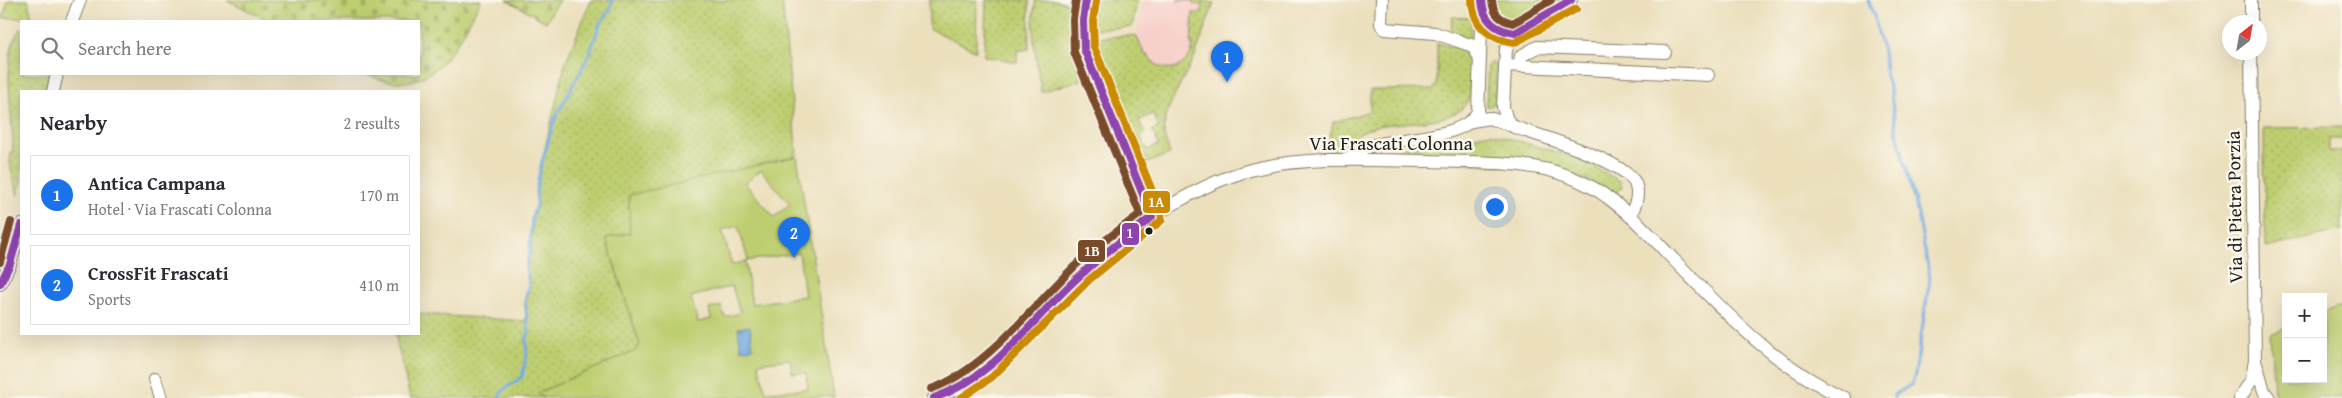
<!DOCTYPE html>
<html lang="en">
<head>
<meta charset="utf-8">
<style>
	:root { --surface:#fff; --page:#f7f7f7; --text:#2b2b33; --muted:#7c7c81; --line:#e1e1e2; --accent:#1a73e8 }
	body { margin:0; font-family:"Gentium Book Plus",serif; background:var(--page); color:var(--text) }
	.controls { position:absolute; right:15px; bottom:15px; display:grid; overflow:hidden; border-radius:0px; box-shadow:0 5px 20px #0002 }
	.controls button { width:45px; height:45px; display:grid; place-items:center; padding:0; border:0; border-bottom:1px solid var(--line); background:var(--surface); color:var(--text); font:25px sans-serif }
	.compass { position:absolute; left:2222px; top:15px; width:45px; height:45px; border-radius:50%; background:var(--surface); box-shadow:0 5px 20px #0002; rotate:31deg }
	.you { position:absolute; left:1494px; top:206px; width:18px; height:18px; margin:-12px; border:4px solid #fff; border-radius:50%; background:#1a73e8; box-shadow:0 0 0 8px #1a73e833 }
	.badge { display:grid; place-items:center; width:32px; height:32px; border-radius:50%; background:var(--accent); color:#fff; font-size:16px; font-weight:700 }
	.pin { position:absolute; translate:-50% -41px; filter:drop-shadow(0 1px 2px #0008) }
	.pin::after { content:''; position:absolute; top:26px; width:18px; height:15px; background:inherit; clip-path:polygon(0 0,100% 0,50% 100%) }
	.list { margin:0; padding:0; list-style:none }
	h2 { display:flex; justify-content:space-between; align-items:center; height:65px; margin:0; padding:0 20px; font-size:21px }
	h2 small { font-size:16px; font-weight:400; color:var(--muted) }
	.list li { display:grid; grid-template-columns:32px 1fr auto; gap:15px; align-items:center; box-sizing:border-box; height:80px; margin:0 10px 10px; padding:0 10px; border:1px solid var(--line); border-radius:0px }
	.list b { display:block; font-size:19px; white-space:nowrap }
	.list p { margin:0; font-size:16px; white-space:nowrap; color:var(--muted) }
	.list em { font-size:16px; font-style:normal; color:var(--muted) }
	.icon { flex:none; width:28px; height:28px; fill:none; stroke:currentColor; stroke-width:2; stroke-linecap:round; stroke-linejoin:round }
	.map { position:relative; flex:none; width:2342px; height:398px; overflow:hidden }
	.search { position:absolute; background:var(--surface); box-shadow:0 5px 20px #0002; left:20px; top:20px; width:400px; height:55px; display:flex; align-items:center; gap:12px; box-sizing:border-box; padding:0 18px; border-radius:0px; color:var(--muted); font-size:19px }
	.panel { position:absolute; background:var(--surface); box-shadow:0 5px 20px #0002; left:20px; top:90px; width:400px; height:245px; border-radius:0px }
	.map>svg:first-child { display:block }
	.built { fill:#f7d0ca }
	.grass { fill:url(#grass-dots); stroke:#6c7546; fill-rule:evenodd }
	.cemetery { fill:url(#cemetery-stones); stroke:#6c7546 }
	.garden { fill:#bdce70; stroke:#6c7546; fill-rule:evenodd }
	.water { fill:url(#water-ripples); stroke:#48637e }
	.lines { fill:none; stroke-linecap:round; stroke-linejoin:round }
	.stream { stroke:#73aae1; stroke-width:3 }
	.minor-casing { stroke:#847e6c; stroke-width:14 }
	.minor { stroke:#fff; stroke-width:12 }
	.bus-1-casing { stroke:#fbf7ec; stroke-width:11 }
	.bus-2-casing { stroke:#fbf7ec; stroke-width:11 }
	.bus-3-casing { stroke:#fbf7ec; stroke-width:11 }
	.bus-1 { stroke:#8e44ad; stroke-width:8 }
	.bus-2 { stroke:#cb8a06; stroke-width:8 }
	.bus-3 { stroke:#7a4b2a; stroke-width:8 }
	.bus-dot { fill:#1c1c1c; stroke:#fbf7ec; stroke-width:2 }
	.labels { text-anchor:middle; stroke-width:5; stroke-linejoin:round; paint-order:stroke }
	.street-label { font-size:19px; fill:#1c1c1c; stroke:#fbf7ec }
	.line-badge { stroke:#fbf7ec; stroke-width:2 }
	.badge-label { font-size:14px; text-anchor:middle; font-weight:bold; fill:#fff }
</style>
</head>
<body>
<div class="map">
<svg width="2342" height="398" viewBox="0 0 2342 398">
	<defs>
		<pattern id="grass-dots" width="8" height="8" patternUnits="userSpaceOnUse" patternTransform="scale(1.25)"><rect width="8" height="8" fill="#bdce70"/><path d="M2 2h.1M6 6h.1" fill="none" stroke="#a2b060" stroke-width="1.8" stroke-linecap="round"/></pattern>
		<pattern id="cemetery-stones" width="16" height="16" patternUnits="userSpaceOnUse" patternTransform="scale(1.25)"><rect width="16" height="16" fill="#bdce70"/><path d="M2 7V4a2 2 0 0 1 4 0v3zM10 15v-3a2 2 0 0 1 4 0v3z" fill="#a2b060"/></pattern>
		<pattern id="water-ripples" width="26" height="14" patternUnits="userSpaceOnUse" patternTransform="scale(1.25)"><rect width="26" height="14" fill="#73aae1"/><path d="M2 4q2-2 4 0t4 0M15 11q2-2 4 0t4 0" fill="none" stroke="#5e8ab6"/></pattern>
	</defs>
	<rect width="100%" height="100%" fill="#fbf7ec"/>
	<filter id="ink" filterUnits="userSpaceOnUse"><feTurbulence type="fractalNoise" baseFrequency=".02" numOctaves="2"/><feDisplacementMap in="SourceGraphic" scale="10" xChannelSelector="R" yChannelSelector="G"/><feConvolveMatrix kernelMatrix="1 2 1 2 8 2 1 2 1" color-interpolation-filters="sRGB"/></filter>
	<filter id="wash" filterUnits="userSpaceOnUse"><feTurbulence type="fractalNoise" baseFrequency=".0096" numOctaves="4" result="noise"/><feDisplacementMap in="SourceGraphic" scale="20" xChannelSelector="R" yChannelSelector="G"/><feGaussianBlur stdDeviation="1.12" result="paint"/><feColorMatrix in="noise" values="0 0 0 0 0 0 0 0 0 0 0 0 0 0 0 0 0 1.4 0 .05"/><feComposite in="paint" operator="in"/></filter>
	<g filter="url(#wash)">
		<rect width="100%" height="100%" fill="#ebdfbc"/>
		<path class="built" d="M 1144,0 L 1199,0 L 1214,3 L 1195,56 L 1161,97 L 1136,35 Z"/>
		<path class="grass" d="M 8,0 L 28,0 L 32,18 L 3,18 Z
			M 591,0 L 782,0 L 797,156 L 726,173 L 630,233 L 606,238 L 640,345 L 636,351 L 537,393 L 544,398 L 410,398 L 395,334 L 419,334 L 419,314 L 526,321 L 525,301 L 529,284 L 526,270 L 530,250 L 532,217 L 537,202 L 536,191 L 541,165 L 565,64 Z
			M 929,0 L 977,0 L 976,51 L 929,28 Z
			M 986,0 L 1029,0 L 1029,49 L 1017,51 L 1017,62 L 984,56 Z
			M 1036,0 L 1056,0 L 1078,6 C 1074,31 1077,54 1087,78 L 1041,92 C 1037,61 1029,31 1036,0 Z
			M 1095,0 L 1137,0 L 1132,27 L 1094,29 L 1092,15 Z
			M 1177,0 L 1199,0 L 1214,3 L 1195,56 L 1172,100 L 1165,118 L 1164,136 L 1170,154 L 1142,165 L 1096,50 L 1094,38 L 1136,35 L 1145,55 L 1148,55 C 1162,79 1191,68 1193,45 L 1191,44 L 1193,13 L 1201,13 L 1202,5 L 1194,4 L 1193,1 ZM 1153,114 L 1159,127 L 1152,130 L 1159,145 L 1147,150 L 1140,136 L 1145,133 L 1139,120 Z
			M 1452,17 L 1471,18 L 1470,38 L 1451,32 Z
			M 21,28 L 21,74 L 49,74 L 45,91 L 21,91 L 21,183 L 18,196 C 16,185 11,174 10,162 C 10,157 12,152 13,147 C 13,117 0,50 21,28 Z
			M 1437,43 L 1465,50 L 1471,55 C 1472,63 1471,73 1471,81 C 1470,87 1471,95 1468,100 C 1457,128 1391,119 1368,129 C 1353,135 1343,153 1326,155 L 1333,122 L 1370,111 L 1370,90 L 1434,89 L 1437,83 Z
			M 1493,62 L 1497,66 L 1495,104 L 1488,107 L 1486,105 L 1488,65 Z
			M 2342,127 L 2342,139 L 2329,139 L 2329,151 L 2342,151 L 2342,230 L 2265,248 L 2264,128 Z
			M 1491,133 L 1580,159 L 1620,181 L 1622,188 L 1618,192 L 1615,192 L 1566,172 L 1369,154 Z"/>
		<path class="cemetery" d="M 227,0 L 481,0 C 455,49 432,103 365,74 L 419,74 L 419,21 L 269,21 Z
			M 507,0 L 559,0 L 546,22 Z"/>
		<path class="garden" d="M 1495,0 L 1551,0 L 1509,23 C 1496,22 1495,12 1495,0 Z
			M 797,156 L 834,397 L 705,398 L 704,395 L 694,398 L 643,398 L 642,395 L 632,398 L 544,398 L 537,393 L 635,351 L 640,345 L 606,238 L 630,233 L 629,195 ZM 761,170 L 790,204 L 774,217 L 745,183 ZM 738,226 L 748,260 L 732,265 L 722,230 ZM 799,253 L 805,296 L 752,304 L 745,261 ZM 732,286 L 740,313 L 725,317 L 721,306 L 709,309 L 711,319 L 698,322 L 691,297 ZM 790,359 L 792,373 L 806,373 L 808,389 L 766,392 L 758,363 Z
			M 2342,305 L 2342,398 L 2277,398 L 2274,392 L 2270,334 L 2286,328 L 2286,379 L 2323,379 L 2323,313 Z"/>
		<path class="water" d="M 750,326 L 753,348 L 741,350 L 738,328 Z"/>
		<g class="lines">
			<path class="stream" d="M 1868,0 L 1874,16 L 1884,56 L 1885,72 L 1891,94 L 1896,129 L 1918,214 L 1930,278 L 1915,375 L 1911,385 L 1894,395 L 1894,398
				M 499,398 L 502,391 L 522,377 L 527,353 L 526,339 L 529,333 L 525,301 L 529,284 L 526,267 L 530,250 L 532,217 L 537,202 L 536,191 L 541,165 L 555,119 L 590,53 L 600,23 L 610,10 L 612,0"/>
		</g>
	</g>
	<g filter="url(#ink)">
		<g class="lines">
			<g class="minor-casing">
				<path id="minor" d="M 1086,0 L 1083,20 L 1084,49 L 1152,217
					M 1382,0 L 1381,24 L 1385,29 L 1435,33 L 1473,46 L 1479,58
					M 1571,0 L 1515,33 L 1506,49 L 1503,107 L 1507,120 L 1514,127 C 1540,136 1623,160 1635,183 C 1640,195 1635,206 1630,216
					M 2251,0 L 2251,22
					M 1481,8 C 1489,24 1496,31 1515,33
					M 72,21 L 80,0
					M 1505,65 L 1708,75
					M 1519,66 L 1521,56 L 1537,47 L 1665,52
					M 53,91 L 57,74
					M 1472,121 L 1489,118 L 1513,126
					M 1348,159 C 1354,154 1360,149 1367,147 C 1394,137 1467,140 1478,111 L 1482,0
					M 0,284 L 10,264 L 21,225
					M 2256,363 L 2264,391 L 2269,398
					M 155,379 L 161,398
					M 934,398 C 977,384 1004,350 1034,319 C 1071,283 1108,245 1152,217 C 1183,197 1218,178 1254,169 C 1310,156 1369,160 1426,161 C 1466,162 1509,161 1549,170 C 1570,176 1590,184 1607,197 C 1632,215 1653,238 1674,260 C 1730,317 1770,362 1844,398
					M 2240,398 L 2252,379 L 2255,360 L 2251,52"/>
			</g>
			<use href="#minor" class="minor"/>
			<g class="bus-1-casing">
				<path id="bus-1" d="M 1482,0 C 1483,21 1495,30 1515,33 L 1571,0
					M 0,284 L 10,264 L 21,225
					M 934,398 C 997,377 1035,314 1084,272 C 1105,252 1129,235 1152,217 L 1084,49 L 1083,20 L 1086,0"/>
			</g>
			<g class="bus-2-casing">
				<path id="bus-2" d="M 1472,0 C 1473,26 1490,39 1514,43 L 1576,9
					M 961,398 L 992,377 L 1090,279 L 1162,220 L 1161,213 L 1094,47 L 1093,21 L 1096,1"/>
			</g>
			<g class="bus-3-casing">
				<path id="bus-3" d="M 1492,0 C 1493,14 1500,20 1513,23 L 1551,0
					M 0,262 L 11,222
					M 931,389 C 984,371 1034,305 1075,266 C 1094,247 1118,231 1140,214 L 1074,52 L 1073,19 L 1076,0"/>
			</g>
			<use href="#bus-1" class="bus-1"/>
			<use href="#bus-2" class="bus-2"/>
			<use href="#bus-3" class="bus-3"/>
		</g>
	</g>
	<circle class="bus-dot" cx="1149" cy="231" r="4.5"/>
	<g class="labels">
		<g class="street-label">
			<text x="1391" y="150">Via Frascati Colonna</text>
			<text transform="translate(2234 207) rotate(-91)" y="7">Via di Pietra Porzia</text>
		</g>
	</g>
	<g class="line-badge">
		<rect x="1142" y="190" width="29" height="24" rx="5" fill="#cb8a06"/>
		<rect x="1121" y="222" width="19" height="24" rx="5" fill="#8e44ad"/>
		<rect x="1077" y="239" width="29" height="24" rx="5" fill="#7a4b2a"/>
	</g>
	<g class="badge-label">
		<text x="1156" y="207">1A</text>
		<text x="1130" y="238">1</text>
		<text x="1092" y="256">1B</text>
	</g>
</svg>
<div class="controls">
<button>+</button>
<button>−</button>
</div>
<svg class="compass" viewBox="-18 -18 36 36"><path d="M0-13l5 13h-10z" fill="#e53935"/><path d="M0 13l5-13h-10z" fill="#7c7c81"/></svg>
<div class="you"></div>
<div class="pin badge" style="left:1227px;top:82px">1</div>
<div class="pin badge" style="left:794px;top:258px">2</div>
<div class="search"><svg class="icon" aria-label="search" viewBox="0 0 24 24"><circle cx="10" cy="10" r="6"/><path d="M15 15l6 6"/></svg>Search here</div>
<section class="panel">
<h2>Nearby<small>2 results</small></h2>
<ul class="list">
<li><span class="badge">1</span><div><b>Antica Campana</b><p>Hotel · Via Frascati Colonna</p></div><em>170 m</em></li>
<li><span class="badge">2</span><div><b>CrossFit Frascati</b><p>Sports</p></div><em>410 m</em></li>
</ul>
</section>
</div>
</body>
</html>
